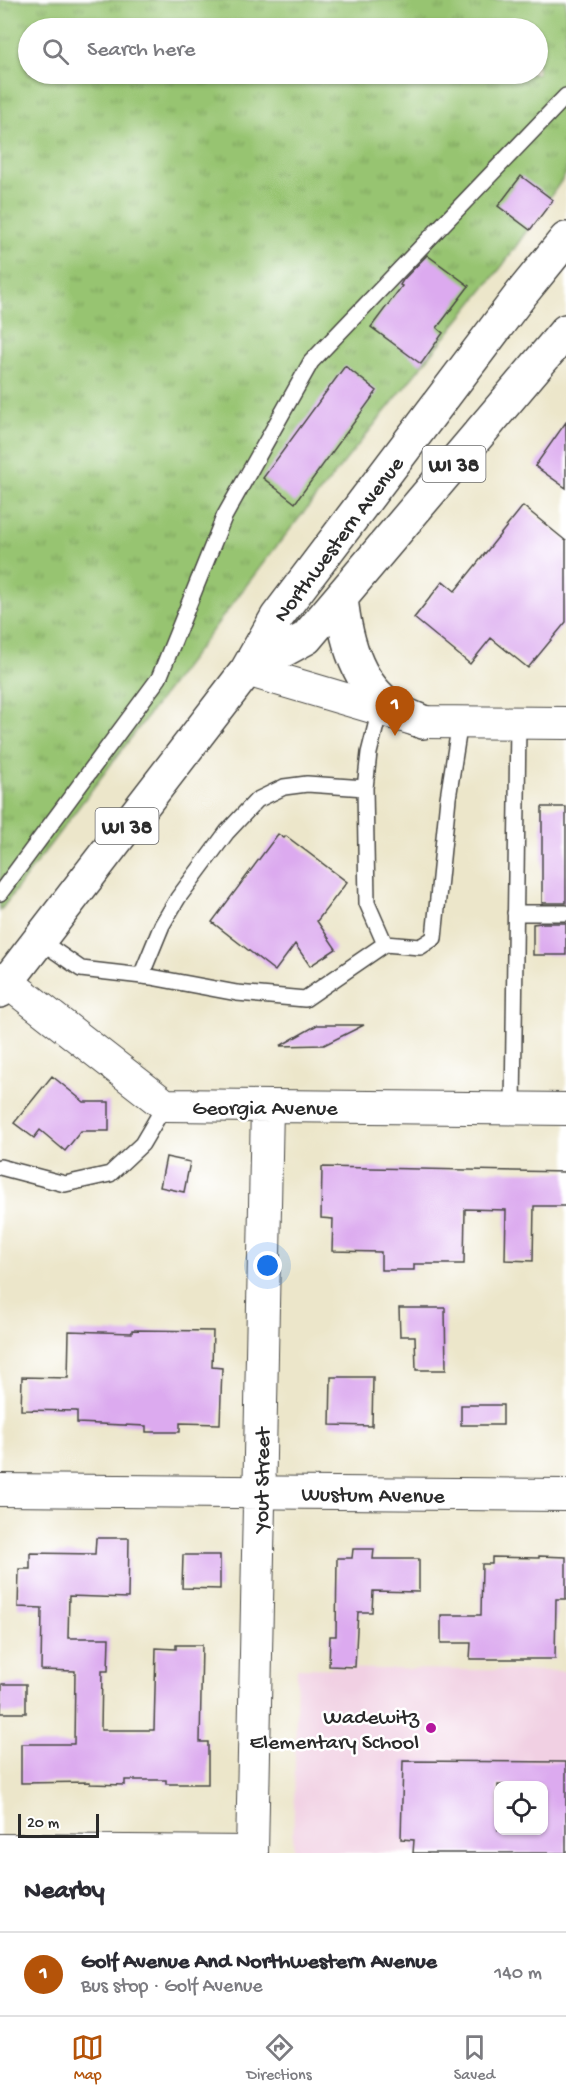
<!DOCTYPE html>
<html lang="en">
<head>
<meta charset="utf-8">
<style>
	:root { --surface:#fff; --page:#f2f2f3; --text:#2b2b33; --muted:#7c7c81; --line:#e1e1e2; --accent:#b45309 }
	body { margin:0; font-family:"Gochi Hand",sans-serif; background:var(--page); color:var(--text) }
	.controls { position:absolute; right:18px; bottom:18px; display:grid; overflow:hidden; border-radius:12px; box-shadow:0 2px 4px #0004 }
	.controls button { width:54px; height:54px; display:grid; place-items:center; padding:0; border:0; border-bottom:2px solid var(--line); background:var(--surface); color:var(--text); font:30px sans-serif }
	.scale { position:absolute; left:18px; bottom:15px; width:81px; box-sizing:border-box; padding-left:6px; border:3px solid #2b2b2b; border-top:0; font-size:16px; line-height:21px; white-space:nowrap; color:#2b2b2b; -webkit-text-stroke:4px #fff; paint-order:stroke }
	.you { position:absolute; left:268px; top:1266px; width:21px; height:21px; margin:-15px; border:4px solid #fff; border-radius:50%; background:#1a73e8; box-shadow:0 0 0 9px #1a73e833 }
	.badge { display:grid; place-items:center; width:39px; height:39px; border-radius:50%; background:var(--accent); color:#fff; font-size:20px; font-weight:700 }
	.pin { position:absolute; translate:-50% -50px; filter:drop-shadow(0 2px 3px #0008) }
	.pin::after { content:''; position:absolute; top:32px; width:21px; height:18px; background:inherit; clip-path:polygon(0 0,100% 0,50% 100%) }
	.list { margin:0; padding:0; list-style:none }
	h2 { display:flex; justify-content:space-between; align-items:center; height:78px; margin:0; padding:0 24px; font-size:26px }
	h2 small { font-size:20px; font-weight:400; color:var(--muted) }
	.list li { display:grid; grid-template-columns:39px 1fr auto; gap:18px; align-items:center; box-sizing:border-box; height:84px; padding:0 24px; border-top:2px solid var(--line) }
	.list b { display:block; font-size:22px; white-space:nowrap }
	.list p { margin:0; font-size:20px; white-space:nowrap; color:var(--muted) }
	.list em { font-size:20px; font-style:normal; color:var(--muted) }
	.icon { flex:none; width:33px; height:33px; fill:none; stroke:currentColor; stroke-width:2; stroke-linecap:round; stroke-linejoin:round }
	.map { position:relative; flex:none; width:566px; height:1853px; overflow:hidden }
	.search { position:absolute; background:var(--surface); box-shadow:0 2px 4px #0004; left:18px; right:18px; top:18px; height:66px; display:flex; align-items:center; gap:15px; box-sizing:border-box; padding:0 21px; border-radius:33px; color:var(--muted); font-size:22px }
	.sheet { height:162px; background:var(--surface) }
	nav { display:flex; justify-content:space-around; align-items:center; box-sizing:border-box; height:84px; border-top:2px solid var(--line); background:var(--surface); font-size:16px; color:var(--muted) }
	nav a { display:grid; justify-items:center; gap:3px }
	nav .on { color:var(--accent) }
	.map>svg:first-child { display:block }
	.built { fill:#f1d0e3; fill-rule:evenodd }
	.grass { fill:url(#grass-tufts); stroke:#61784e; stroke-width:1.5; fill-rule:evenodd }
	.building { fill:#dcaaef; fill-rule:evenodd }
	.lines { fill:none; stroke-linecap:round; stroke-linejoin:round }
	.service-casing { stroke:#484743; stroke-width:18 }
	.minor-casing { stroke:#484743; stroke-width:34 }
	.primary-casing { stroke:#484743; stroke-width:36 }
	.service { stroke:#fff; stroke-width:15 }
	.minor { stroke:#fff; stroke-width:32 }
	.primary { stroke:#fff; stroke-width:33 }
	.poi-dot { fill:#b5179e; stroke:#fff; stroke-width:2 }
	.labels { text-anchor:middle; stroke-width:5; stroke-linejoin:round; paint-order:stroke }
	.shield { fill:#fff; stroke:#6b6b6b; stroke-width:1.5 }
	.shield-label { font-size:21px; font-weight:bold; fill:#2b2b2b }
	.street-label { font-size:22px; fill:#2b2b2b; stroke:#fff }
	.poi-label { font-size:22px; fill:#2b2b2b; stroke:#fff; text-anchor:end }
</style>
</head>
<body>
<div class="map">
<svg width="566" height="1853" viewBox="0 0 566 1853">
	<defs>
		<pattern id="grass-tufts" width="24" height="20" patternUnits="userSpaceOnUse" patternTransform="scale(1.5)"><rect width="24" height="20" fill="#97c471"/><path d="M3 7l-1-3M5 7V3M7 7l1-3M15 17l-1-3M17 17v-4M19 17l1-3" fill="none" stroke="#7b9f5d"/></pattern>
	</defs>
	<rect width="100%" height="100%" fill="#fff"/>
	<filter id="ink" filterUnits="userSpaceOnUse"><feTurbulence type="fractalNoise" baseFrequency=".0167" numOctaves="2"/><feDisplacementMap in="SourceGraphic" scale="12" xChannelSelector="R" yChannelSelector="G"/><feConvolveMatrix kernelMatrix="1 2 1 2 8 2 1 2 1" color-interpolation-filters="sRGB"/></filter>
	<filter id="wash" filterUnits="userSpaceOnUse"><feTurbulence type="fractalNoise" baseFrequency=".008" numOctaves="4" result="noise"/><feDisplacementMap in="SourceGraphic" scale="24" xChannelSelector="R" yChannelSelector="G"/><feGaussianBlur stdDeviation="1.35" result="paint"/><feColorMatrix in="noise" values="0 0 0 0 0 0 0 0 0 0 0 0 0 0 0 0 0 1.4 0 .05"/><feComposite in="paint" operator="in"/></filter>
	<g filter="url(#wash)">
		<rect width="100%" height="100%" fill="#ece6ca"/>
		<path class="built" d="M 297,1668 L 566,1671 L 566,1853 L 293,1853 ZM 498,1786 L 544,1786 L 544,1830 L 498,1830 Z"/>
		<path class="grass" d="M 0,0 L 566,0 L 566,174 L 503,265 L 267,558 L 0,911 ZM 28,28 L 538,28 L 538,74 L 28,74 Z"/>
		<g id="blocks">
			<path class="building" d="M 521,176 L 553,200 L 530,230 L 498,206 Z
				M 427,255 L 469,286 L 437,328 L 443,333 L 421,364 L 371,327 L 402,286 L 400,285 L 403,280 Z
				M 345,366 L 377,391 L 295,503 L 263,478 Z
				M 566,422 L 566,488 L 535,466 Z
				M 523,506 L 566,541 L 566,622 L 528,668 L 491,638 L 470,664 L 414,618 L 443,581 L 455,591 Z
				M 542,807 L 566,807 L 566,903 L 542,903 Z
				M 278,834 L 284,838 L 286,836 L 347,882 L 317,921 L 336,949 L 310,966 L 295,944 L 275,971 L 212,922 Z
				M 541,923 L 566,923 L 566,955 L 533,955 L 533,924 Z
				M 317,1025 L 364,1025 L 324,1045 L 280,1046 Z
				M 52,1076 L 84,1102 L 109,1102 L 109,1131 L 81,1131 L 65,1151 L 40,1130 L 34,1138 L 14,1123 Z
				M 166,1157 L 190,1162 L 184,1192 L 160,1187 Z
				M 322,1167 L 566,1172 L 566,1206 L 534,1206 L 533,1261 L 505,1260 L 506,1210 L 465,1209 L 464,1264 L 414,1264 L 414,1270 L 381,1270 L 381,1252 L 332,1251 L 333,1219 L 321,1218 Z
				M 399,1308 L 445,1308 L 446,1370 L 416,1370 L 415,1336 L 400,1336 Z
				M 132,1330 L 213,1331 L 212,1367 L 222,1368 L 220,1424 L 180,1423 L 180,1432 L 146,1432 L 146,1426 L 77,1423 L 77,1411 L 21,1410 L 22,1377 L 68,1378 L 69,1331 L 132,1333 Z
				M 331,1377 L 373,1377 L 372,1426 L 330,1425 Z
				M 461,1405 L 503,1405 L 503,1425 L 461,1425 Z
				M 96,1538 L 129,1538 L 128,1598 L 69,1596 L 68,1638 L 109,1638 L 108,1671 L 102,1671 L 101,1730 L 154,1730 L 156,1648 L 176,1649 L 176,1645 L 202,1645 L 200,1742 L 208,1742 L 208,1784 L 166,1784 L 166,1780 L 125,1780 L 125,1785 L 90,1784 L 90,1782 L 21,1783 L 21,1744 L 74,1744 L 75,1671 L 41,1670 L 42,1608 L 18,1607 L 19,1569 L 30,1569 L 30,1553 L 95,1554 Z
				M 353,1549 L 374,1549 L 373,1559 L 419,1559 L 419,1592 L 373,1591 L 372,1612 L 358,1612 L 355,1667 L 329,1666 L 330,1636 L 336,1636 L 337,1558 L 352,1558 Z
				M 183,1555 L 220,1555 L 220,1589 L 182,1588 Z
				M 539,1556 L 566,1557 L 566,1599 L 556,1599 L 555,1659 L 470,1659 L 471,1643 L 441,1643 L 441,1615 L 481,1615 L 482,1564 L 492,1564 L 492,1557 L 539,1558 Z
				M 2,1684 L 26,1684 L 26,1713 L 1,1713 Z
				M 403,1761 L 566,1762 L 566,1853 L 413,1853 L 414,1840 L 401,1839 ZM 498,1785 L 543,1785 L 543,1830 L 498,1830 Z"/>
		</g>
	</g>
	<g filter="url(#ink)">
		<use href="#blocks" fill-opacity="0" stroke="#484743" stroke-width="1.5"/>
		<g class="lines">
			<g class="service-casing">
				<path id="service" d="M 0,893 L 159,678 L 224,517 L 311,362 L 566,96
					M 515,913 L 566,913
					M 39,940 L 81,969 L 151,977 L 237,993 L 305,999 L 385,944 L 367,903 L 365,788 L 369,753 L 380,709
					M 385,944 L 420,947 L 434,938 L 448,798 L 460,722
					M 141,976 L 162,925 L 178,898 L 227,832 L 257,800 L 284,787 L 307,784 L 365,788
					M 513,1108 L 518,723
					M 0,1167 L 65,1184 L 110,1174 L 142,1144 L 165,1105"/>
			</g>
			<g class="minor-casing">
				<path id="minor" d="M 247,670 L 423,722 L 566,723
					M 7,982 L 165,1105 L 566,1109
					M 0,1490 L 566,1495
					M 0,1850 L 252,1852
					M 252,1853 L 267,1106"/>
			</g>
			<g class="primary-casing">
				<path id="primary" d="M 341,597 C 345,638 357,685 393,708 C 402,714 413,718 423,722
					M 247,670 L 306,638 L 566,331
					M 0,991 L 247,670 L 277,617 L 522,293 L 566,239"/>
			</g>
			<use href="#service" class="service"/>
			<use href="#minor" class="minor"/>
			<use href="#primary" class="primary"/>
		</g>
	</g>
	<circle class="poi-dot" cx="431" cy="1728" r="6"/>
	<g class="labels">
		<g class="shield">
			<rect x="422.5" y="446" width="63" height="36" rx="4.5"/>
			<rect x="95.5" y="808" width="63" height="36" rx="4.5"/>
		</g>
		<g class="shield-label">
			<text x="454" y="471">WI 38</text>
			<text x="127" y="833">WI 38</text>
		</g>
		<g class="street-label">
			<text transform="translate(337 538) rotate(-53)" y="8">Northwestern Avenue</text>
			<text x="265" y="1114">Georgia Avenue</text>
			<text transform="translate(260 1480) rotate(-89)" y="8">Yout Street</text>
			<text transform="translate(373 1493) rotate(1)" y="8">Wustum Avenue</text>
		</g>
		<g class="poi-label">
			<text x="419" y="1723">Wadewitz<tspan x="419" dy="25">Elementary School</tspan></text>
		</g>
	</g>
</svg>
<div class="controls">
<button><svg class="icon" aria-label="locate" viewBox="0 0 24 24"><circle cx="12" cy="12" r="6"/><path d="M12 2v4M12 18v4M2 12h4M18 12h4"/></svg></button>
</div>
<div class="scale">20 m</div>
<div class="you"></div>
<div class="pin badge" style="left:395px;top:736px">1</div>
<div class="search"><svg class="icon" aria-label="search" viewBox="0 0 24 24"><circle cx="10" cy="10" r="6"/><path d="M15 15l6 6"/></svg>Search here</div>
</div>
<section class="sheet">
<h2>Nearby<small></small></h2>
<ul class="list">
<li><span class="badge">1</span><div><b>Golf Avenue And Northwestern Avenue</b><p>Bus stop · Golf Avenue</p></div><em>140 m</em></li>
</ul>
</section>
<nav>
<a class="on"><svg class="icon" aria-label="map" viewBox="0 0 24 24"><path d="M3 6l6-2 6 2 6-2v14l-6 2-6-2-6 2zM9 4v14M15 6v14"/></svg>Map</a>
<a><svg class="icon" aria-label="directions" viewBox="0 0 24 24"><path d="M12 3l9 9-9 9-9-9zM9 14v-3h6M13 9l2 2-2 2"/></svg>Directions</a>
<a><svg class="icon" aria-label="saved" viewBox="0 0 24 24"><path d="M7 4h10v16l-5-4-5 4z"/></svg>Saved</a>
</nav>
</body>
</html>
